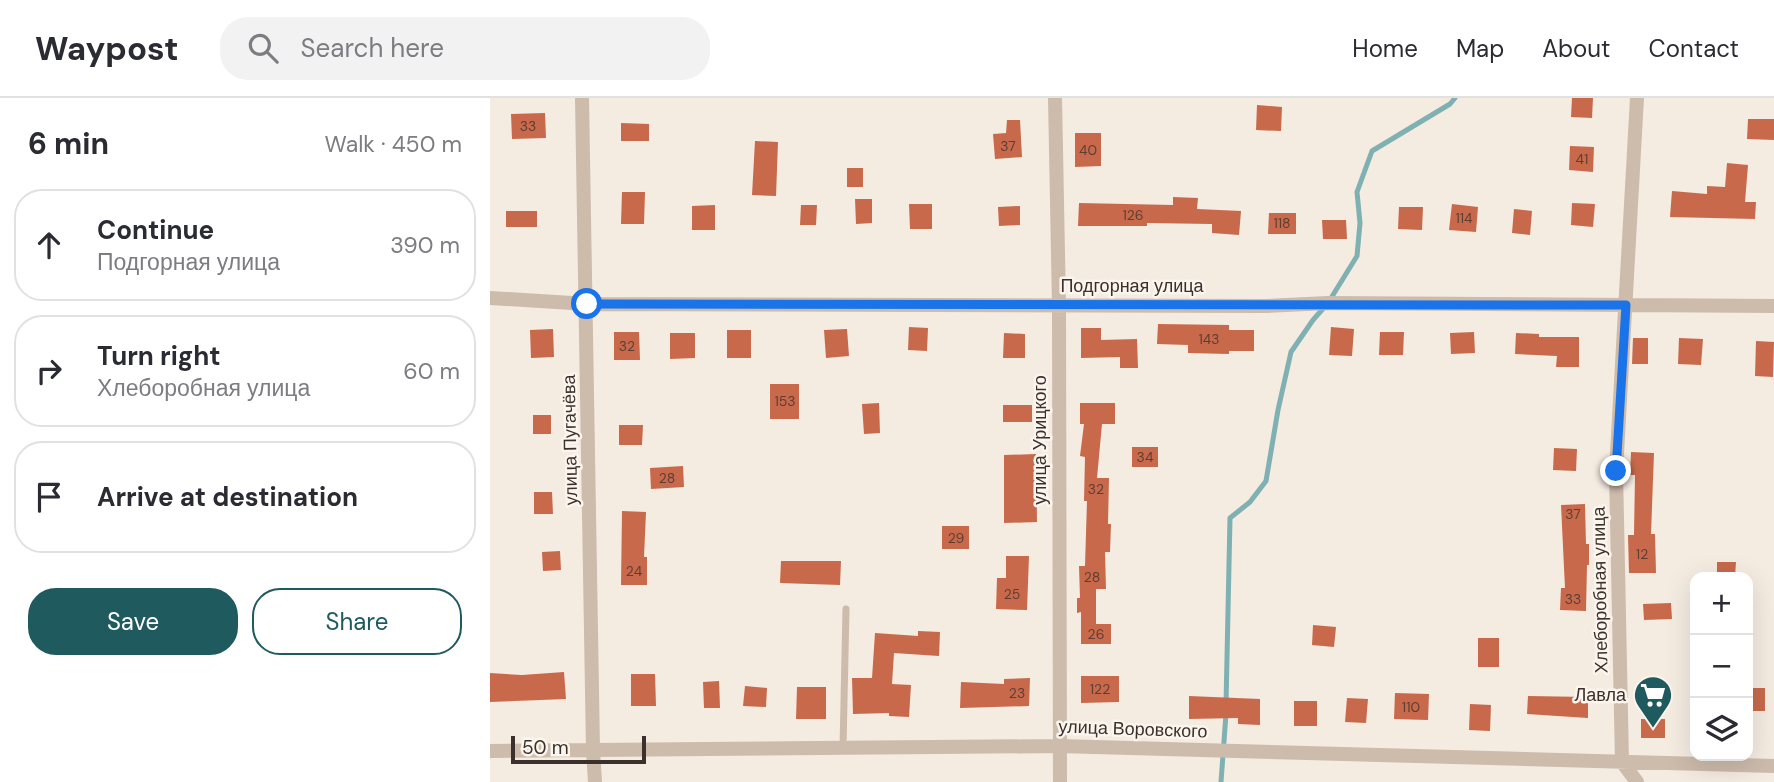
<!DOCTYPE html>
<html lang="en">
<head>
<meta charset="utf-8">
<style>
	:root { --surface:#fff; --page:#f2f2f3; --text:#2b2b33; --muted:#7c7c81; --line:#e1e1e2; --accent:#1f5a5e }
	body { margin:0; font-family:"DM Sans",sans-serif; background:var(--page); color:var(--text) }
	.controls { position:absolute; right:21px; bottom:21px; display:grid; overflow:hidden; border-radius:14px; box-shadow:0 7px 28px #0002 }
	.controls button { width:63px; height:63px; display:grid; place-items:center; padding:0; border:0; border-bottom:2px solid var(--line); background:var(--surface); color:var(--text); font:35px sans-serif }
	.scale { position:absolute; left:21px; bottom:18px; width:135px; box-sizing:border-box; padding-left:7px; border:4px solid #3b302b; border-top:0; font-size:19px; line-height:24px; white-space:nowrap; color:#3b302b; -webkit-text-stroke:5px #fbf5ee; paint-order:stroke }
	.stop { position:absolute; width:21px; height:21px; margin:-16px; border:5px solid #1a73e8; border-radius:50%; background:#fff }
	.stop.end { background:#1a73e8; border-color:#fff; box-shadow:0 2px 7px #0008 }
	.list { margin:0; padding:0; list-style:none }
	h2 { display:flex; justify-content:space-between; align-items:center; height:91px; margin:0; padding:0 28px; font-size:30px }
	h2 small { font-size:23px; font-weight:400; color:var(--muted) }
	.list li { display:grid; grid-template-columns:46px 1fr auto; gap:21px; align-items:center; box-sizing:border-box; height:112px; margin:0 14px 14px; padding:0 14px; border:2px solid var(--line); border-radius:28px }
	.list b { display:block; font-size:26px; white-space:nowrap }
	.list p { margin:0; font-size:23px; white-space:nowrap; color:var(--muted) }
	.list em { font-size:23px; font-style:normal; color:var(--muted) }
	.actions { display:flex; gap:14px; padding:21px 28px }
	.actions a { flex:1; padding:16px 0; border:2px solid var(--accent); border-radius:28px; text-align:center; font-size:24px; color:var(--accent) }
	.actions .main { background:var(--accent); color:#fff }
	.icon { flex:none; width:38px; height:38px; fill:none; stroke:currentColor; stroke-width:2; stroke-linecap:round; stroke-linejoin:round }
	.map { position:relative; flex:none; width:1284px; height:684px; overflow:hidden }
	header { display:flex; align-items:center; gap:42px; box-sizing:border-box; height:98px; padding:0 35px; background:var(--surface); border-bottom:2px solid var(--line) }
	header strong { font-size:33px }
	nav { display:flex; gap:38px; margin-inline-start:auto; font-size:24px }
	.search { width:490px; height:63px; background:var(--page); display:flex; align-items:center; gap:18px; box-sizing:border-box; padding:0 24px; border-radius:28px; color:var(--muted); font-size:26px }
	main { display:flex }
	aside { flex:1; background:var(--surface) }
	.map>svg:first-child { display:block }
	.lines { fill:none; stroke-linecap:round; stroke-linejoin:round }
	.stream { stroke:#7fb0b2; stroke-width:5 }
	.building { fill:#c8694b }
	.service { stroke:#cdbbac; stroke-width:7 }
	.minor { stroke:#cdbbac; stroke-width:14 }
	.route { stroke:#1a73e8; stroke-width:9 }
	.labels { text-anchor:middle; stroke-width:5; stroke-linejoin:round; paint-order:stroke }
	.number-label { font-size:14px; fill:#5e3e33 }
	.street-label { font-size:18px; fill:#3b302b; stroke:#fbf5ee }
	.poi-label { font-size:18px; fill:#3b302b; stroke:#fbf5ee; text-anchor:end }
</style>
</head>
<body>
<header>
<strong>Waypost</strong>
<div class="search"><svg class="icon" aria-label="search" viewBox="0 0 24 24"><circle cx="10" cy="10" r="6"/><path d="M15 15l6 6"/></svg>Search here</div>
<nav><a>Home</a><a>Map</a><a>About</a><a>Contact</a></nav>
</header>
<main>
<aside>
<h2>6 min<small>Walk · 450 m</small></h2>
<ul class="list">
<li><svg class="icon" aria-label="ahead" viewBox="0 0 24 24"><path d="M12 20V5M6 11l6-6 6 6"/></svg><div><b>Continue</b><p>Подгорная улица</p></div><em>390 m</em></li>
<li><svg class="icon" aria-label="right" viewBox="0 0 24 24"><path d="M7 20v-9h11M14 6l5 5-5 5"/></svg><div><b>Turn right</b><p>Хлеборобная улица</p></div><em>60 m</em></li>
<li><svg class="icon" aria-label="arrive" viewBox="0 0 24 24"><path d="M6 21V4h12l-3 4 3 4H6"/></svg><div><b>Arrive at destination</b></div></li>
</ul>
<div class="actions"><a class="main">Save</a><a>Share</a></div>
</aside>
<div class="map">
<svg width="1284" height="684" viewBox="0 0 1284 684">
	<rect width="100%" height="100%" fill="#f4ebe1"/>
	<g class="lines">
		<path class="stream" d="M 736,606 L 740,420 L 760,404 L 776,383 L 788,312 L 801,254 L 823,222 L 838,205 L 867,158 L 870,125 L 867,94 L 882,53 L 960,6 L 965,0
			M 731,684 L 736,616"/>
	</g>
	<path class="building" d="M 1082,0 L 1103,0 L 1102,20 L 1081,19 Z
		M 767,7 L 792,9 L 791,33 L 766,32 Z
		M 55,15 L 56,40 L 22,41 L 21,16 Z
		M 1258,21 L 1284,21 L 1284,42 L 1257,41 Z
		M 517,22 L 530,22 L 532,59 L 505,61 L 503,36 L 516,35 Z
		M 131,25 L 159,26 L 159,43 L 131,43 Z
		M 585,35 L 611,35 L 611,68 L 585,69 Z
		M 265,43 L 288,44 L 286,98 L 262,97 Z
		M 1080,48 L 1104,49 L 1103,74 L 1079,72 Z
		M 1237,65 L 1258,67 L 1255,104 L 1266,104 L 1265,121 L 1180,119 L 1182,93 L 1217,96 L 1217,88 L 1235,89 Z
		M 357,70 L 373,70 L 373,89 L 357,89 Z
		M 132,94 L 155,94 L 154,126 L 131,126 Z
		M 683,99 L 708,100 L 707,111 L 751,113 L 749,137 L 722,135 L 722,126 L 657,125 L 657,128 L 588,128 L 589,105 L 683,107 Z
		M 365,101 L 382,101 L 382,125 L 366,126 Z
		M 1082,105 L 1105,106 L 1103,129 L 1081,127 Z
		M 419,106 L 442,106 L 442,131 L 420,131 Z
		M 962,106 L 988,109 L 986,134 L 959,132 Z
		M 225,107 L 225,132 L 202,132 L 202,108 Z
		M 311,107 L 327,107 L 326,127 L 310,127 Z
		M 530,108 L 530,127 L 509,128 L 508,109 Z
		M 909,109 L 933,109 L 932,132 L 908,131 Z
		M 1024,111 L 1042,113 L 1040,137 L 1022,135 Z
		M 16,113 L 47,113 L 47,129 L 16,129 Z
		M 779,115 L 806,115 L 806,136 L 778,136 Z
		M 832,122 L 856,122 L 857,141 L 833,141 Z
		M 668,226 L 739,227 L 739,232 L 764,232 L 764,253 L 739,253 L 739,256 L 698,255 L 698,247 L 667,246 Z
		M 419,229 L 438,230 L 437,253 L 418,252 Z
		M 841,229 L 864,231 L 862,258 L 839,257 Z
		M 591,230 L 611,230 L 611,242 L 647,241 L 648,270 L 630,270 L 630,259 L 591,260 Z
		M 63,231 L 64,259 L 41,260 L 40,232 Z
		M 357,231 L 359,258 L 336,260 L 334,232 Z
		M 237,232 L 261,232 L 261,260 L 237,260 Z
		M 124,234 L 149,234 L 150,262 L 124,262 Z
		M 890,234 L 914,234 L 913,257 L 889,257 Z
		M 984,234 L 985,255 L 961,256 L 960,235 Z
		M 180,235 L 205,235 L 205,260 L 180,261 Z
		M 514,235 L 535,236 L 535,260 L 513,260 Z
		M 1026,235 L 1049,236 L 1049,239 L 1089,239 L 1089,269 L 1066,269 L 1067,258 L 1025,256 Z
		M 1143,240 L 1158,240 L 1158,266 L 1142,266 Z
		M 1189,240 L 1213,241 L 1211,267 L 1188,266 Z
		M 1266,243 L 1284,244 L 1283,279 L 1265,278 Z
		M 280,286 L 309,286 L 309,321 L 280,321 Z
		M 389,305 L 390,335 L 374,336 L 372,306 Z
		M 590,305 L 625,305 L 625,326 L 612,326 L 607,380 L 619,380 L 618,426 L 621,426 L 620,454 L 615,454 L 616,491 L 606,491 L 606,526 L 621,526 L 621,546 L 591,546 L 591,514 L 587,515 L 587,500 L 590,500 L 589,468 L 595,468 L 597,403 L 594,403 L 595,359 L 590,358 L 594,326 L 590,326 Z
		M 513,307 L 542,307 L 542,324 L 513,324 Z
		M 43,317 L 61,317 L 61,336 L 43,336 Z
		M 129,327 L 153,327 L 152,347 L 129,347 Z
		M 642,349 L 668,349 L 668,369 L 642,369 Z
		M 1064,350 L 1087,351 L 1086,373 L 1063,372 Z
		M 1141,354 L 1164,355 L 1161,436 L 1165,436 L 1166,475 L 1139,475 L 1138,437 L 1144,437 L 1145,377 L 1140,377 Z
		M 546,356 L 547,424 L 514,425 L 514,357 Z
		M 193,368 L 194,389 L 161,391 L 160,370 Z
		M 44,394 L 62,394 L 63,416 L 44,416 Z
		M 1095,406 L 1096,446 L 1099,446 L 1099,467 L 1097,467 L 1096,513 L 1070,512 L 1071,490 L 1075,490 L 1071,407 Z
		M 132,413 L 156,414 L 154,459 L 157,459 L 157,487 L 131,487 Z
		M 452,428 L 479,428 L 479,451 L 452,451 Z
		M 70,453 L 71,472 L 53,473 L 52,454 Z
		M 516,458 L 539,458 L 537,512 L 506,511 L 507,480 L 516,480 Z
		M 291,463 L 351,463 L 350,487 L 290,485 Z
		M 1227,464 L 1246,464 L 1245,479 L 1227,479 Z
		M 1181,505 L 1182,521 L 1154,522 L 1153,506 Z
		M 823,527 L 846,529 L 844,549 L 822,547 Z
		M 428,533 L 450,534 L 449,558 L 404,555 L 402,586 L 421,587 L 419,619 L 399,618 L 399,615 L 363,616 L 362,580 L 382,580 L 385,535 L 428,538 Z
		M 988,540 L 1009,540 L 1009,569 L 988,569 Z
		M 74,574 L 76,601 L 0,604 L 0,575 L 32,577 Z
		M 141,576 L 165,576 L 166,608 L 141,608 Z
		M 591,578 L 629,578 L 629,604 L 591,605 Z
		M 540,580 L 539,608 L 470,610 L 471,584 L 514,586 L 514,581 Z
		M 229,583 L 230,610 L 214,610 L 213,584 Z
		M 255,588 L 277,590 L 276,609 L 253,608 Z
		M 307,589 L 336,589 L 336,621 L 306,621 Z
		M 1258,590 L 1275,590 L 1275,613 L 1258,613 Z
		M 905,595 L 939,596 L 938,622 L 904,621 Z
		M 699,598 L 770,601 L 770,627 L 748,626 L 748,620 L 699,621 Z
		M 1038,598 L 1098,599 L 1098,620 L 1037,616 Z
		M 857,600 L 878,601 L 876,625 L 855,624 Z
		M 804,603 L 827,603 L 827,628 L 804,628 Z
		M 980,606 L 1001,607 L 1000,633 L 979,632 Z
		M 1151,621 L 1175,621 L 1175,640 L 1151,640 Z"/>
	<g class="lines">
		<path class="service" d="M 353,650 L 356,511"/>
		<path class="minor" d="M 92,0 L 103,652 L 105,684
			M 565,0 L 569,208 L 570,684
			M 1147,0 L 1126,373 L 1132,664 L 1147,684
			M 0,200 L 98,206 L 776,208 L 838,205 L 1284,208
			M 0,653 L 569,648 L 1284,668"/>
	</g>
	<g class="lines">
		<path class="route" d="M 97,206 L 1136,207 L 1126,373"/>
	</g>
	<defs>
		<g id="supermarket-pin" transform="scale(2.0125)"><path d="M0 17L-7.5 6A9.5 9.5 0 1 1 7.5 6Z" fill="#1f5a5e" stroke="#fbf5ee"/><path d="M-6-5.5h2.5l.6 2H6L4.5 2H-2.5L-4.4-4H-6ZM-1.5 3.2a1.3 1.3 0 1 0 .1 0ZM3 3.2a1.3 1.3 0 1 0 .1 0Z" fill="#fff"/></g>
	</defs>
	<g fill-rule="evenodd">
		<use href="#supermarket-pin" x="1163" y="597"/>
	</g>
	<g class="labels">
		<g class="number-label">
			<text x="38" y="33">33</text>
			<text x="518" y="53">37</text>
			<text x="598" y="57">40</text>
			<text x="1092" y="66">41</text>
			<text x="643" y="122">126</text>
			<text x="974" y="125">114</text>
			<text x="792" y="130">118</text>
			<text x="719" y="246">143</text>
			<text x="137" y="253">32</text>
			<text x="295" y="308">153</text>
			<text x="655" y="364">34</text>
			<text x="177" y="385">28</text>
			<text x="606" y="396">32</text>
			<text x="1083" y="421">37</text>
			<text x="466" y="445">29</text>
			<text x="1152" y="461">12</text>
			<text x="144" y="478">24</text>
			<text x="602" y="484">28</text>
			<text x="522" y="501">25</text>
			<text x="1083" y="506">33</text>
			<text x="606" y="541">26</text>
			<text x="610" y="596">122</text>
			<text x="527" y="600">23</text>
			<text x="921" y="614">110</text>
		</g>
		<g class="street-label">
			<text x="642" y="194">Подгорная улица</text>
			<text transform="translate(80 342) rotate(-91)" y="6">улица Пугачёва</text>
			<text transform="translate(550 342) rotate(-90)" y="6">улица Урицкого</text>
			<text transform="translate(1110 492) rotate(-91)" y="6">Хлеборобная улица</text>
			<text transform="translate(643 631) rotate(2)" y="6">улица Воровского</text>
		</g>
		<g class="poi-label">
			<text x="1136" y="603">Лавла</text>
		</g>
	</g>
</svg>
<div class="controls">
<button>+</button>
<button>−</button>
<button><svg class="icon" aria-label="layers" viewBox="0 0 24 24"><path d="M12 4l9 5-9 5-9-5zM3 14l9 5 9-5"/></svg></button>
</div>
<div class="scale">50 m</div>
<div class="stop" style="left:97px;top:206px"></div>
<div class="stop end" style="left:1126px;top:373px"></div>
</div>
</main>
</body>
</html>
